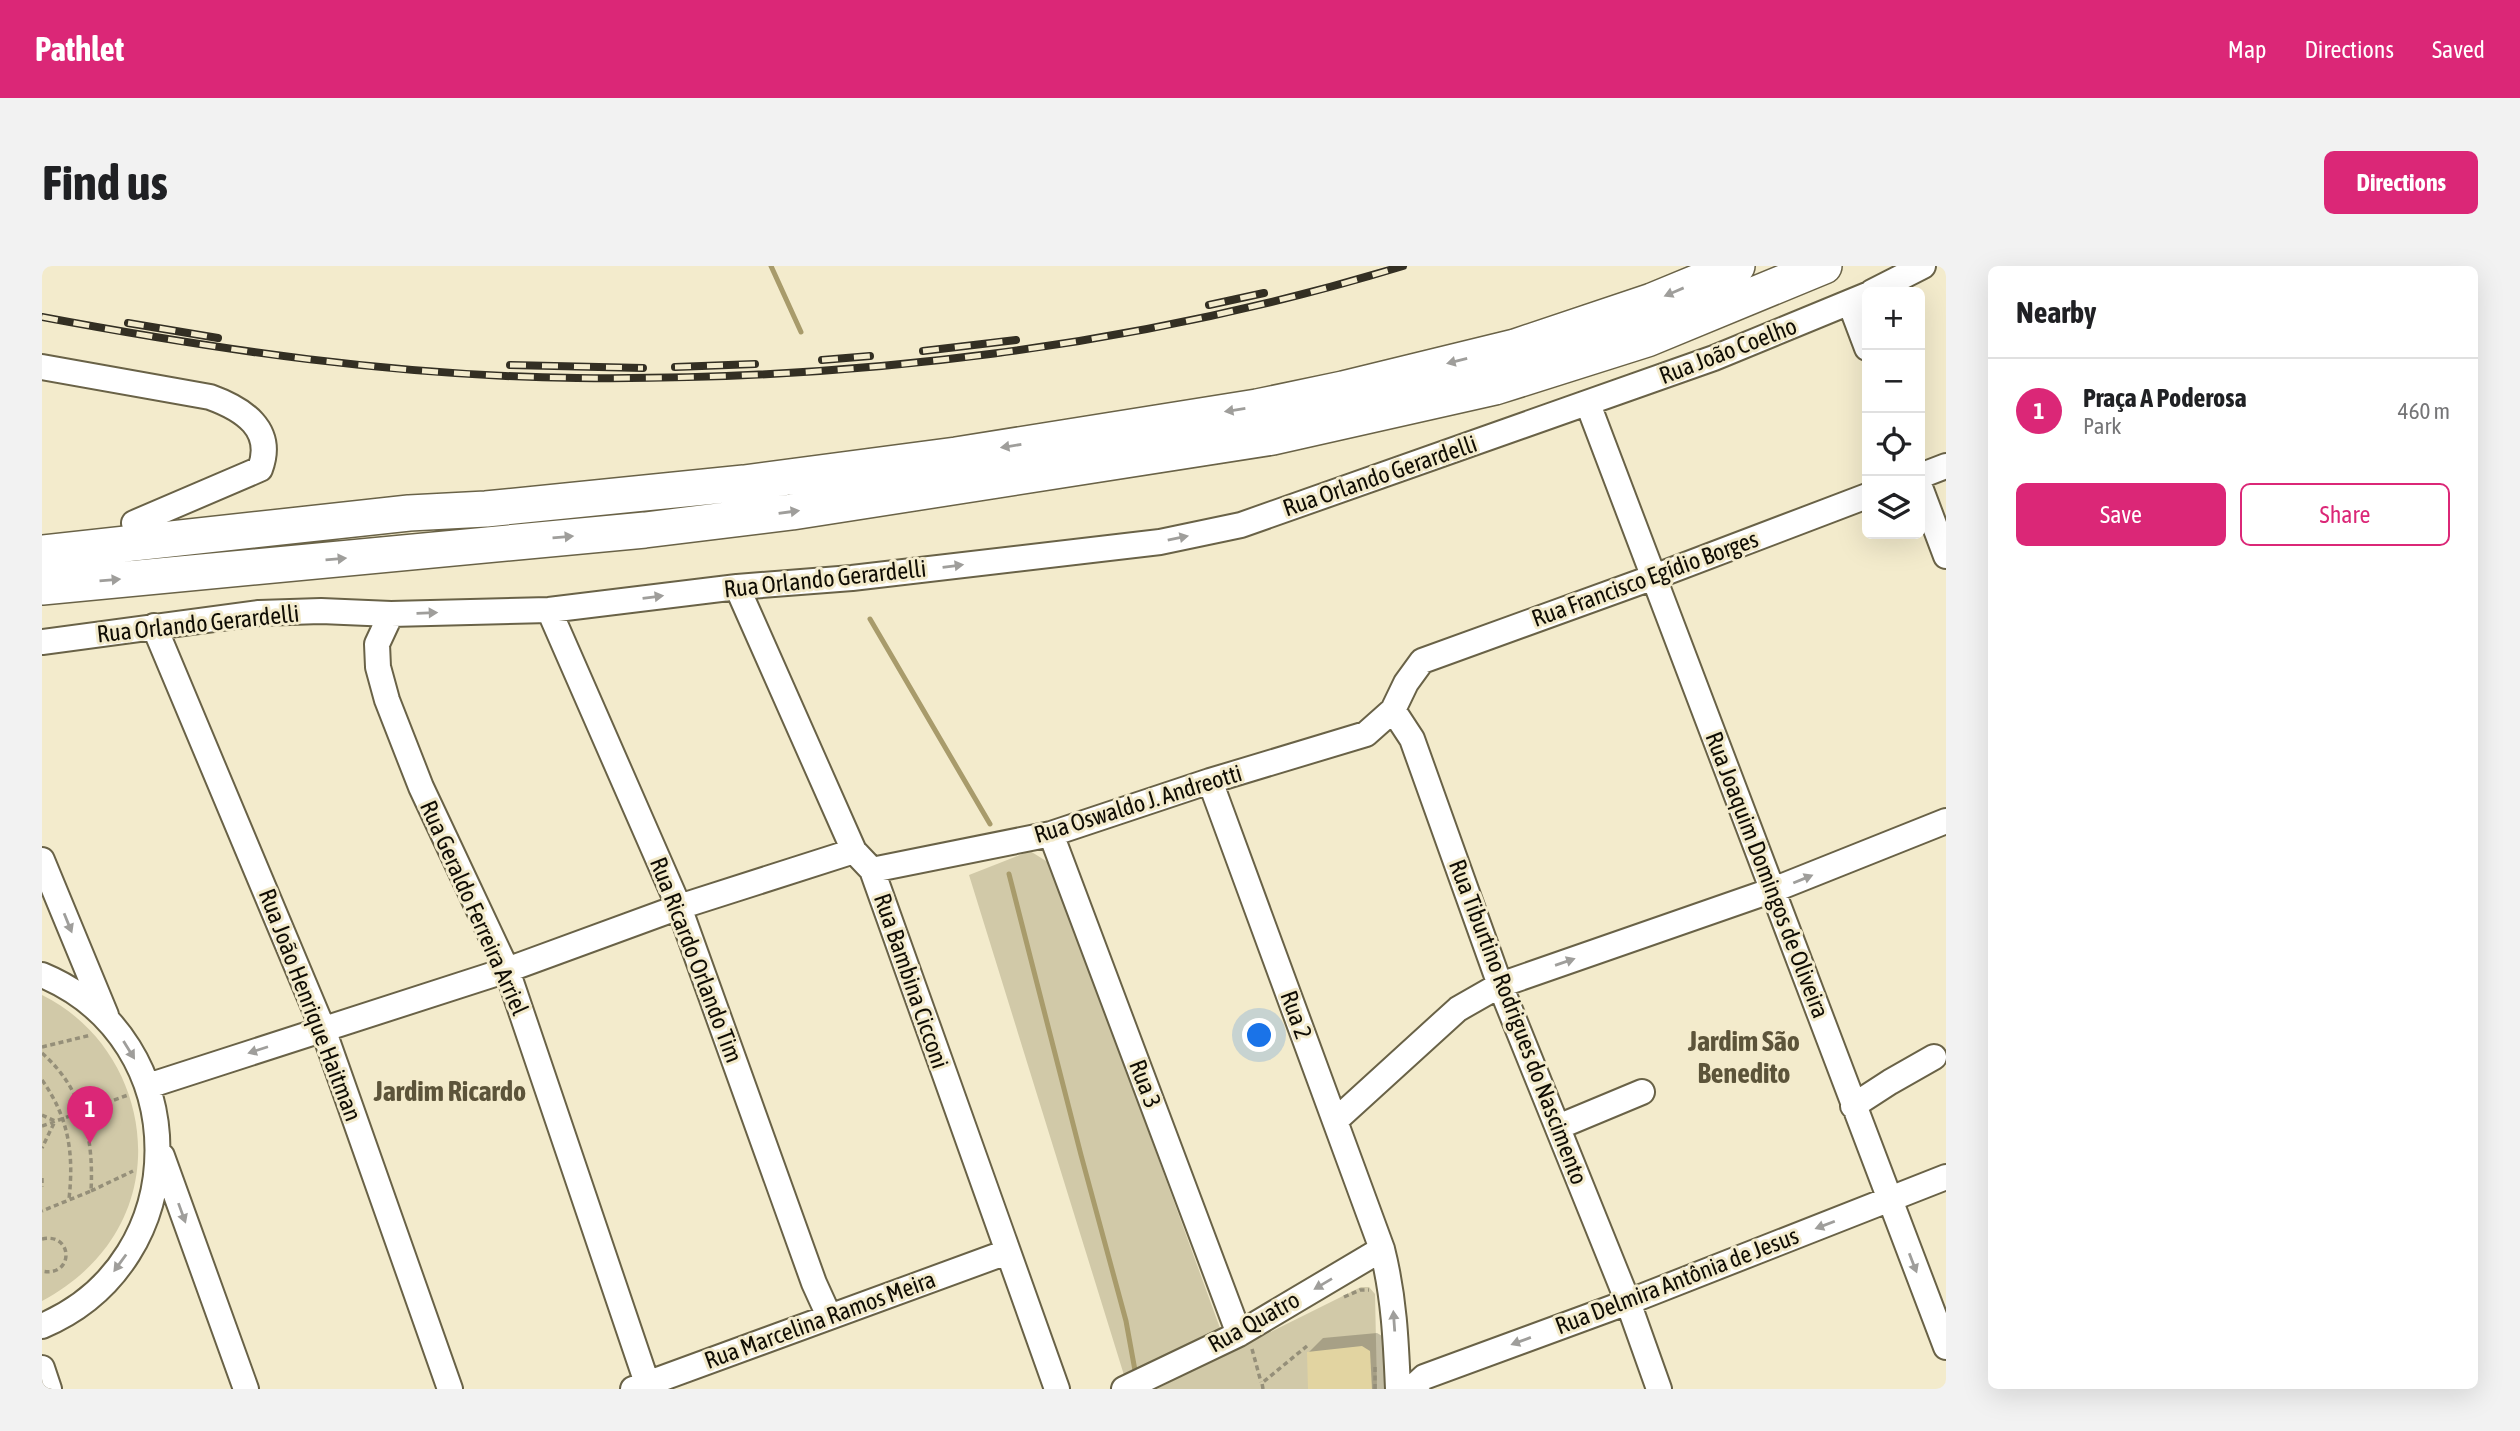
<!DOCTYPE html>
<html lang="en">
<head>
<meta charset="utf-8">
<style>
	:root { --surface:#fff; --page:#f2f2f2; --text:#202124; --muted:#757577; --line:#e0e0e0; --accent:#db2777 }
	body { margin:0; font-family:"Asap Condensed",sans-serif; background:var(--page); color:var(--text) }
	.controls { position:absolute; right:21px; top:21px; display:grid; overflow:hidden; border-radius:10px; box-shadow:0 7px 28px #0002 }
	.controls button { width:63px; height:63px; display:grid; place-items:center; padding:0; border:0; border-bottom:2px solid var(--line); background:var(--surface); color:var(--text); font:35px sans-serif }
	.you { position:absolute; left:1218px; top:770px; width:24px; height:24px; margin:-18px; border:5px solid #fff; border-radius:50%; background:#1a73e8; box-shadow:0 0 0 10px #1a73e833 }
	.badge { display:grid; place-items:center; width:46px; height:46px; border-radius:50%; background:var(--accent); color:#fff; font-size:23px; font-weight:700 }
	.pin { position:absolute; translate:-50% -58px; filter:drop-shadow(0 2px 4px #0008) }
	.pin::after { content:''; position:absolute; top:37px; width:24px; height:21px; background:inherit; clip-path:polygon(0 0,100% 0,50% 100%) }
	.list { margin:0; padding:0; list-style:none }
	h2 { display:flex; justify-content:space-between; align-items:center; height:91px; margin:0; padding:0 28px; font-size:30px }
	h2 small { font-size:23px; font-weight:400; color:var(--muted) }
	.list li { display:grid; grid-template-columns:46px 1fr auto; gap:21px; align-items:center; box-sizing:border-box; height:105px; padding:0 28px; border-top:2px solid var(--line) }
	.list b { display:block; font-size:26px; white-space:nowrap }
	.list p { margin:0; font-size:23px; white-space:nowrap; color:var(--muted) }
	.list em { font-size:23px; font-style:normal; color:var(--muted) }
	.actions { display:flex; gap:14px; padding:21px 28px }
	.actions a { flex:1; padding:16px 0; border:2px solid var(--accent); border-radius:10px; text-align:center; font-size:24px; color:var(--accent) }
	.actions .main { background:var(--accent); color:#fff }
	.icon { flex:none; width:38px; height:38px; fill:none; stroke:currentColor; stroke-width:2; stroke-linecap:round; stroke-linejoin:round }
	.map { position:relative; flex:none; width:1904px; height:1123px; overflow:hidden; border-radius:10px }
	header { display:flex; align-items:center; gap:42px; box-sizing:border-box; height:98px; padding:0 35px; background:var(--accent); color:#fff }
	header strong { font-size:33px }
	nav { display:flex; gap:38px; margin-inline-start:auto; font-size:24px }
	.intro { display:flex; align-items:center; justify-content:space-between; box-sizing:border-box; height:168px; padding:0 42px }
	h1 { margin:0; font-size:49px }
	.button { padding:18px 32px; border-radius:10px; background:var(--accent); color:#fff; font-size:24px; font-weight:700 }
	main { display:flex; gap:42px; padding:0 42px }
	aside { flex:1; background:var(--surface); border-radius:10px; box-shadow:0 7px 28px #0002 }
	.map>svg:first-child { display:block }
	.green { fill:#d1c9a8 }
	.shadow { fill:#0003 }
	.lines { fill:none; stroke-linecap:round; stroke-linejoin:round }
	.stream { stroke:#a89b6b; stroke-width:5 }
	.building { fill:#e2d4a1 }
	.minor-casing { stroke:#696247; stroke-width:28 }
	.highway-casing { stroke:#696247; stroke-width:38 }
	.path { stroke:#958f79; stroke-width:3.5; stroke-dasharray:5 3.5; stroke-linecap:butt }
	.minor { stroke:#fff; stroke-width:24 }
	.highway { stroke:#fff; stroke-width:35 }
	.rail-casing { stroke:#332f23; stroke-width:8 }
	.rail { stroke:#f3ebcc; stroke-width:5; stroke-dasharray:16; stroke-linecap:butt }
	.oneway { fill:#9f9e9b }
	.labels { text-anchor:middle; stroke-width:6; stroke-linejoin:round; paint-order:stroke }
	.street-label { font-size:24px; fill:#100d04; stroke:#f3ebcc }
	.quarter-label { font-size:28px; font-weight:bold; fill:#5c543a; stroke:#f3ebcc }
</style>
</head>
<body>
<header>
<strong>Pathlet</strong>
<nav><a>Map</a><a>Directions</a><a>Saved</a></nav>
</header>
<div class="intro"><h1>Find us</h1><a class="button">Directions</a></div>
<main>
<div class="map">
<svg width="1904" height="1123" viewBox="0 0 1904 1123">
	<rect width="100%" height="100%" fill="#f3ebcc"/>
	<path class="green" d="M 988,585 L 1009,598 L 1182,1073 L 1086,1122 L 927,609 Z
		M 0,729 C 92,774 127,896 65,980 C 47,1004 26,1021 0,1035 Z
		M 1319,1021 L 1327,1021 L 1333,1028 L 1335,1123 L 1114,1123 Z"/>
	<path class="shadow" d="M 1335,1067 L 1342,1071 L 1344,1123 L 1268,1123 L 1267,1086 L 1281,1072 Z"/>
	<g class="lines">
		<path class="stream" d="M 729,0 L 759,66
			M 828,353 L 948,558
			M 967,608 L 1039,889 L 1084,1055 L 1094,1110"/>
	</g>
	<path class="building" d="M 1320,1080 L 1328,1085 L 1330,1123 L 1266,1123 L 1265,1086 Z"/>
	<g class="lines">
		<g class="minor-casing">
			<path id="minor" d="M 1830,26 L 1881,0
				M 1808,37 L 1825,82
				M 0,101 L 168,131 C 201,143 233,163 218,203 L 92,257
				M 1546,138 L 1904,1081
				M 1878,210 L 1904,200
				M 1878,221 L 1904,290
				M 695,321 L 812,585 L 830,604 L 1015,1123
				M 507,344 L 637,641 L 772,1017 L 787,1050
				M 349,348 L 335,378 L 336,401 L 345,434 L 379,521 L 465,704 L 607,1123
				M 112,360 L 281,763 L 408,1123
				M 0,376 L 217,347 L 279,345 L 349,348 L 507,344 L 695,321 L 810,312 L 1118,276 L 1199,259 L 1672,92 L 1825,29
				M 1168,515 L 1340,983 C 1352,1030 1354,1075 1356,1123
				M 1009,568 L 1197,1068
				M 0,594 L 64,749
				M 830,604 L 1009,568 L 1168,515 L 1324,468 L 1351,444
				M 0,709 C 154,773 154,995 0,1060
				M 106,820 L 465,704 L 637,641 L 812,585
				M 1811,840 L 1848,816 L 1892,791
				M 1293,855 L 1416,743 L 1458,719 L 1731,624 L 1904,555
				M 1516,861 L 1600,826
				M 120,890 L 204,1123
				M 0,1102 L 7,1123
				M 591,1123 L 965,986
				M 1082,1123 L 1197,1068 L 1340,983
				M 1369,1123 L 1382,1111 L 1586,1036 L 1904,911
				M 1617,1123 L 1586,1036 L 1458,719 L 1370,473 L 1351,444 L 1364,417 L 1380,395 L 1612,311 L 1825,230"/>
		</g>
		<g class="highway-casing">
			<path id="highway" d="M 0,287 L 367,247 L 444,243 L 702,217 L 914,189 L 1215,141 L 1301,123 L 1473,81 L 1610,35 L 1695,0
				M 0,321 L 603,264 L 750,246 L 1231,171 L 1453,121 L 1605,73 L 1782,0"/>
		</g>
		<path class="path" d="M 0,781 L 49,769
			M 0,787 C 41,823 52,872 49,925 L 0,945
			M 0,814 C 27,852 32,888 27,933
			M 0,849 L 13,855 L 0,882
			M 0,860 L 86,829
			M 0,912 L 0,921
			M 49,925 L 91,905
			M 0,973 C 32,966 32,1012 0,1005
			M 1302,1031 L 1318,1024 L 1327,1024
			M 1210,1083 L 1219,1116
			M 1333,1101 L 1333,1123
			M 1221,1123 L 1220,1117 L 1265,1080"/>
		<use href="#minor" class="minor"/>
		<use href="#highway" class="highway"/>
		<g class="rail-casing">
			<path id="rail" d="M 1167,39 L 1222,27
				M 0,51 C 176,84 355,110 535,112 C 812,115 1095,81 1361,0
				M 86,57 L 176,72
				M 881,85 L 974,74
				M 780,94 L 828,90
				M 468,99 L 601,102
				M 633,101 L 713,98"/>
		</g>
		<use href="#rail" class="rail"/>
	</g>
	<defs><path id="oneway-solid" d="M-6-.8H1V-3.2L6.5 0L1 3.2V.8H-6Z" transform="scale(1.75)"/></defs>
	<g class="oneway">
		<use href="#oneway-solid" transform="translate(1632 26) rotate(157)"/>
		<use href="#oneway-solid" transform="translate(1415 95) rotate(166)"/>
		<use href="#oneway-solid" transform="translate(1193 144) rotate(171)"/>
		<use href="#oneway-solid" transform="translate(969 180) rotate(171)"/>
		<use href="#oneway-solid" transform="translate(747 246) rotate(-8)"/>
		<use href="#oneway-solid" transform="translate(521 271) rotate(-5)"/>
		<use href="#oneway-solid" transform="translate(1136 272) rotate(-12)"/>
		<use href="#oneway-solid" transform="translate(294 293) rotate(-5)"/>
		<use href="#oneway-solid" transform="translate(911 300) rotate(-7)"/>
		<use href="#oneway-solid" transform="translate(68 314) rotate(-5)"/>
		<use href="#oneway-solid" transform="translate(611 331) rotate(-7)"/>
		<use href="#oneway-solid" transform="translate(385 347) rotate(-2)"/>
		<use href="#oneway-solid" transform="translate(1761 613) rotate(-22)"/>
		<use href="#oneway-solid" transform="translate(26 657) rotate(68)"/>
		<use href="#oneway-solid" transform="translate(1523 696) rotate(-19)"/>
		<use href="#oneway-solid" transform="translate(87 784) rotate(58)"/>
		<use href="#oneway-solid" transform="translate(216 784) rotate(162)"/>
		<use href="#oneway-solid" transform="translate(140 947) rotate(70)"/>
		<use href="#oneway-solid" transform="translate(1783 959) rotate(159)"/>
		<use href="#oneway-solid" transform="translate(78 997) rotate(126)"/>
		<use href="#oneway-solid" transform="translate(1871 997) rotate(69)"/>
		<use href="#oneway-solid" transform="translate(1281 1018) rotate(149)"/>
		<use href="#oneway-solid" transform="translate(1352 1055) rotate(-94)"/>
		<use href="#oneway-solid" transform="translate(1479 1075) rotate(160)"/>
	</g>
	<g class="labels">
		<g class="street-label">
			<text transform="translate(1686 85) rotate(-21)" y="8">Rua João Coelho</text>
			<text transform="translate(1338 210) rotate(-19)" y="8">Rua Orlando Gerardelli</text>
			<text transform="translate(783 313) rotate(-6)" y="8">Rua Orlando Gerardelli</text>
			<text transform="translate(1603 313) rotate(-20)" y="8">Rua Francisco Egídio Borges</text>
			<text transform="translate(156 358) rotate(-6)" y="8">Rua Orlando Gerardelli</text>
			<text transform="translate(1096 538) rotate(-17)" y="8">Rua Oswaldo J. Andreotti</text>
			<text transform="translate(1725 609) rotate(69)" y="8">Rua Joaquim Domingos de Oliveira</text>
			<text transform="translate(432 642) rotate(66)" y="8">Rua Geraldo Ferreira Arriel</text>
			<text transform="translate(654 694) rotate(69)" y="8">Rua Ricardo Orlando Tim</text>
			<text transform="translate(869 715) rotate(71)" y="8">Rua Bambina Cicconi</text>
			<text transform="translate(268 739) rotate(69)" y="8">Rua João Henrique Haitman</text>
			<text transform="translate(1254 749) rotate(70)" y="8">Rua 2</text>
			<text transform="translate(1476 756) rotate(69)" y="8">Rua Tiburtino Rodrigues do Nascimento</text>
			<text transform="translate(1103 818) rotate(69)" y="8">Rua 3</text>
			<text transform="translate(1635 1015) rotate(-21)" y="8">Rua Delmira Antônia de Jesus</text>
			<text transform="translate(778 1054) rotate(-20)" y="8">Rua Marcelina Ramos Meira</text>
			<text transform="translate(1212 1056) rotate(-29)" y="8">Rua Quatro</text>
		</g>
		<g class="quarter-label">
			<text x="1702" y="785">Jardim São<tspan x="1702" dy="32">Benedito</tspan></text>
			<text x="408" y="835">Jardim Ricardo</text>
		</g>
	</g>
</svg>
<div class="controls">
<button>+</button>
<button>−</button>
<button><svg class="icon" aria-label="locate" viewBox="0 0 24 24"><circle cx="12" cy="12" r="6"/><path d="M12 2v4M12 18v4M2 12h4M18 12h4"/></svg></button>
<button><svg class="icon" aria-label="layers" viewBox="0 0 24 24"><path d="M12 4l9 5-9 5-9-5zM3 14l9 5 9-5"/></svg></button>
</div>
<div class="you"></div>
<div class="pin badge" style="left:48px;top:878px">1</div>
</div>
<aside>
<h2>Nearby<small></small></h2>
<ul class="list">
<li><span class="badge">1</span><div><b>Praça A Poderosa</b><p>Park</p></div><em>460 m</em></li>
</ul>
<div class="actions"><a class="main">Save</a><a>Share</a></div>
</aside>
</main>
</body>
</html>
